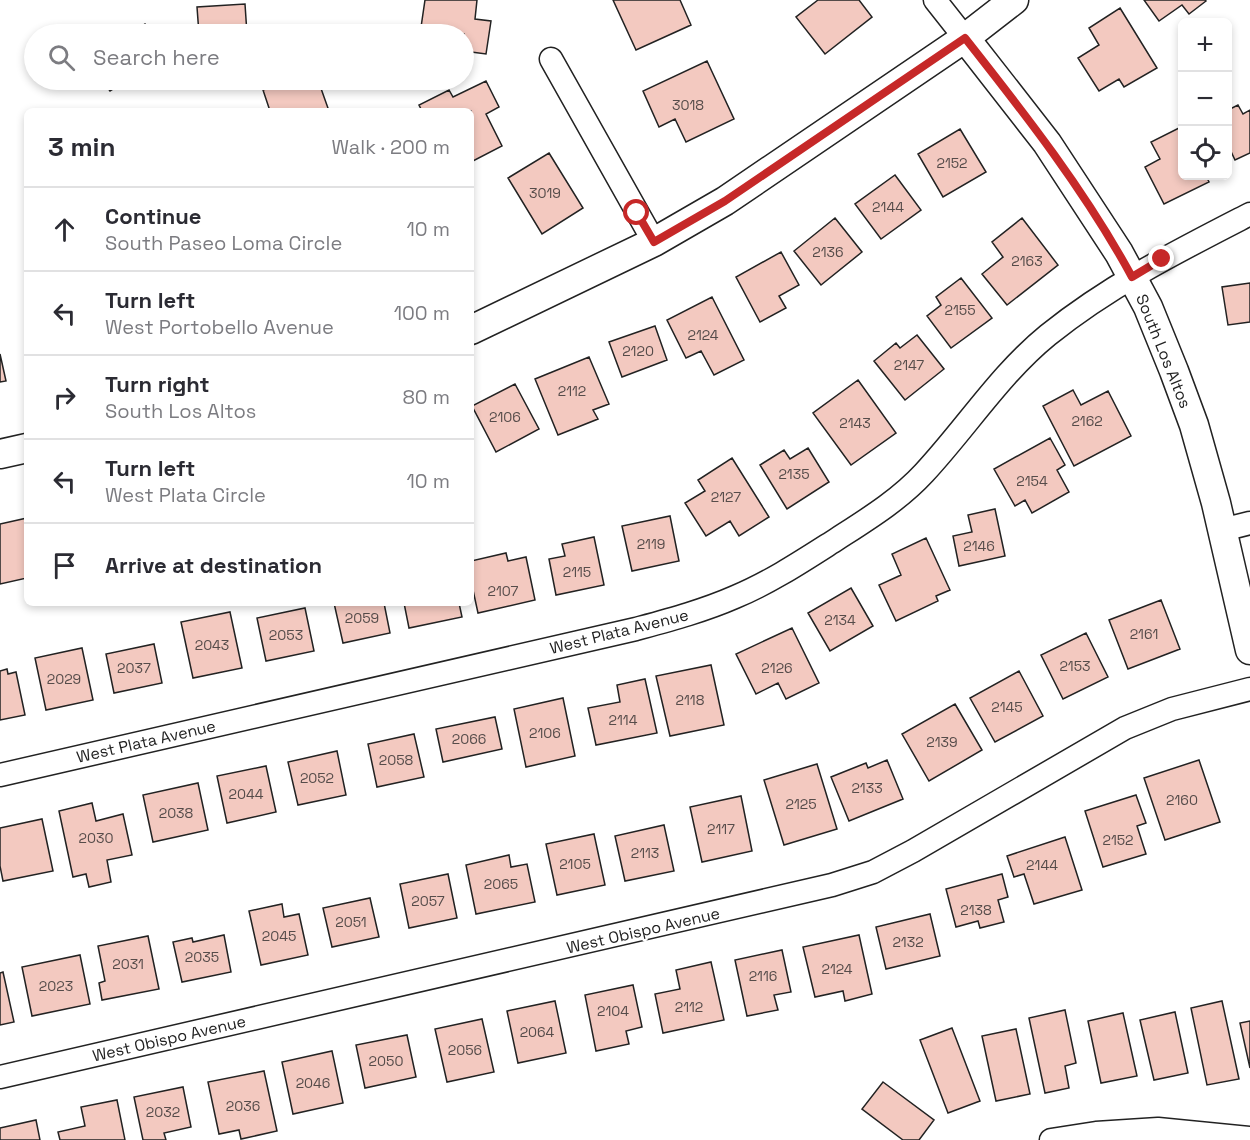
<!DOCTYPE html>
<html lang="en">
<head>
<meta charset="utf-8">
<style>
	:root { --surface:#fff; --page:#f2f2f3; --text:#2b2b33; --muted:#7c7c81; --line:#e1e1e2 }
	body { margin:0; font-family:"Space Grotesk",sans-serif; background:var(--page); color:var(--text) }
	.controls { position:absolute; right:18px; top:18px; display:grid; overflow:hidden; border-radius:9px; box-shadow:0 3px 9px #0003 }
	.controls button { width:54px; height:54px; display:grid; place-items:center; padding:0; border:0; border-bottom:2px solid var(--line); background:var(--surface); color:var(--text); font:30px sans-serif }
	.stop { position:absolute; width:18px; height:18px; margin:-14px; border:4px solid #c62828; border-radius:50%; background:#fff }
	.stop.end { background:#c62828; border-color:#fff; box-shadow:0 2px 6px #0008 }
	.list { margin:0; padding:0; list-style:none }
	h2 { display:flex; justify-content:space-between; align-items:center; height:78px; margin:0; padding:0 24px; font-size:26px }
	h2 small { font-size:20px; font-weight:400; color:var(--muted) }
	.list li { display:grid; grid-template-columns:39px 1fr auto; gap:18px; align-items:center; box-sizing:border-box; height:84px; padding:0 24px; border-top:2px solid var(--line) }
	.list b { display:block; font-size:22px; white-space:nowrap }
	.list p { margin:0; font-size:20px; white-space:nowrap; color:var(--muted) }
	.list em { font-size:20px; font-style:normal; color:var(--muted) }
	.icon { flex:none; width:33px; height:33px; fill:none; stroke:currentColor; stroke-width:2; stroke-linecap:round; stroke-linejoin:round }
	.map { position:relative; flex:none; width:1250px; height:1140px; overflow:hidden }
	.search { position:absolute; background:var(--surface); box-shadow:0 3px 9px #0003; left:24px; top:24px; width:450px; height:66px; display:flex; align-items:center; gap:15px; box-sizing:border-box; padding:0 21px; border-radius:33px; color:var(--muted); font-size:22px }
	.panel { position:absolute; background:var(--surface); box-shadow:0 3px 9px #0003; left:24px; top:108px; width:450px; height:498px; border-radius:9px }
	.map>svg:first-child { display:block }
	.building { fill:#f3c9c0; stroke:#222; stroke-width:1.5 }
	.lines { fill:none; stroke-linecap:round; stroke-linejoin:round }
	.minor-casing { stroke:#222; stroke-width:25 }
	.tertiary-casing { stroke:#222; stroke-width:31 }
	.minor { stroke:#fff; stroke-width:22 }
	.tertiary { stroke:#fff; stroke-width:28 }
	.route { stroke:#c62828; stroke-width:8 }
	.labels { text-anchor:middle; stroke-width:4.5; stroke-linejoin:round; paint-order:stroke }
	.number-label { font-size:14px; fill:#564c4a }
	.street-label { font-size:16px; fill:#222; stroke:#fff }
</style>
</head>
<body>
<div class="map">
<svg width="1250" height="1140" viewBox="0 0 1250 1140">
	<rect width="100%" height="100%" fill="#fff"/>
	<path class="building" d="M 425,0 L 477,0 L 475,19 L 491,21 L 486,54 L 464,51 L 464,34 L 420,34 Z
		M 613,0 L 680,0 L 691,25 L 636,50 Z
		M 818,0 L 859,0 L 872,17 L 825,54 L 796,17 Z
		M 1144,0 L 1205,0 L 1206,1 L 1189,14 L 1182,5 L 1159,21 Z
		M 245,4 L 247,34 L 199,34 L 197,7 Z
		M 1120,8 L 1157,68 L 1124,87 L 1119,79 L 1099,91 L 1078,58 L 1099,45 L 1089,28 Z
		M 145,24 L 152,34 L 129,34 Z
		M 707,61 L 734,119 L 686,142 L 675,119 L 659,127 L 643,91 Z
		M 102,80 L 127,80 L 110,91 Z
		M 138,80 L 159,80 L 144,89 Z
		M 293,80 L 318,80 L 329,111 L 270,111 L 263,90 Z
		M 486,81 L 499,107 L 486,114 L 502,146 L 471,162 L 471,111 L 422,111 L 419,105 L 449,90 L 453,97 Z
		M 1238,105 L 1243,114 L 1250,110 L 1250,153 L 1235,160 L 1228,145 L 1228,110 Z
		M 1181,127 L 1182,176 L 1206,176 L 1209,182 L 1164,204 L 1145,167 L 1160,159 L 1151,142 Z
		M 960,129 L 986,172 L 943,197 L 918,154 Z
		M 549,153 L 583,208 L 542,234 L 508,178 Z
		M 895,175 L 921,210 L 881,239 L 855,204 Z
		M 835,218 L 862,252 L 821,285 L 794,251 Z
		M 1022,218 L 1058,265 L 1007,305 L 982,274 L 1003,257 L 992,242 Z
		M 781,252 L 799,285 L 779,296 L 786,308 L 760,322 L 736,277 Z
		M 961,278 L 992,318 L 951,348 L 927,316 L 941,305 L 936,297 Z
		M 1250,283 L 1250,322 L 1228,325 L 1222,287 Z
		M 712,297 L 744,360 L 714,375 L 701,351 L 686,358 L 667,320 Z
		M 655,326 L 667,360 L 622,377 L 609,342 Z
		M 917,335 L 944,369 L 905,400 L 874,361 L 896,343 L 900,348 Z
		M 0,354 L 6,381 L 0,382 Z
		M 589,357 L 609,404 L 593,410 L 598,419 L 558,435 L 535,379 Z
		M 858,380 L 896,433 L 851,465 L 813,413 Z
		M 515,384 L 539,429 L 496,452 L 472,406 Z
		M 1073,390 L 1081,405 L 1108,391 L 1131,436 L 1074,466 L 1043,406 Z
		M 1050,438 L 1065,465 L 1057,470 L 1069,492 L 1032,513 L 1025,500 L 1015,506 L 994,469 Z
		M 808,448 L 829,482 L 787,509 L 760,465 L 784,450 L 790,459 Z
		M 732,458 L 769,517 L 739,536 L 730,521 L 706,536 L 685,503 L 705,491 L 698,480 Z
		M 995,509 L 1005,556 L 959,566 L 953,536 L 972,532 L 968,515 Z
		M 670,516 L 679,561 L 632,571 L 622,526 Z
		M 27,518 L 27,578 L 0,584 L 0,524 Z
		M 594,537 L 604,585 L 556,595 L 549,559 L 565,556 L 562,544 Z
		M 926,538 L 950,590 L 936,596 L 938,601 L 896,621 L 879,585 L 901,575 L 892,554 Z
		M 506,553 L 508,561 L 526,557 L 535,600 L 478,613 L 471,581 L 471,561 Z
		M 851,588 L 873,626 L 830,651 L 808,613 Z
		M 1161,600 L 1180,649 L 1128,669 L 1109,620 Z
		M 334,603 L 384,603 L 390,633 L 343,643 Z
		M 404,603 L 459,603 L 462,617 L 409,628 Z
		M 305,608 L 314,651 L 266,661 L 257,618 Z
		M 230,612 L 242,668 L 193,678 L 181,622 Z
		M 792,628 L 819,683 L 786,699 L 778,683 L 756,694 L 736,654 Z
		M 1086,633 L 1108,677 L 1063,699 L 1041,655 Z
		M 154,644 L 162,683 L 114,693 L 106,654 Z
		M 82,648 L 93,700 L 46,710 L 35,658 Z
		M 711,665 L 724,725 L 670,736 L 656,676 Z
		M 7,669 L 8,674 L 16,672 L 25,715 L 0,720 L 0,671 Z
		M 1019,671 L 1043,716 L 995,742 L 970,698 Z
		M 645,679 L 657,733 L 596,745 L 588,708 L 620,702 L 617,685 Z
		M 563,698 L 575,756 L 526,767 L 514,709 Z
		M 955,704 L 982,750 L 929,781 L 902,734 Z
		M 495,717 L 502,749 L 443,762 L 436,729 Z
		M 414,734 L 424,777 L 377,787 L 368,744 Z
		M 337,751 L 346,795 L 298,805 L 288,762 Z
		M 887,760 L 903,799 L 849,821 L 831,777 L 866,763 L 868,768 Z
		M 1199,760 L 1220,822 L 1165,840 L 1144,778 Z
		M 817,764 L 837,829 L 784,845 L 764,780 Z
		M 266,766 L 276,812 L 227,823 L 217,776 Z
		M 198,783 L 208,830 L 153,842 L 143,795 Z
		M 1136,795 L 1146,823 L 1137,826 L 1146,854 L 1103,867 L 1085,811 Z
		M 741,796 L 752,851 L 702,862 L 690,807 Z
		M 92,803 L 96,821 L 123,814 L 132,855 L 107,860 L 111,882 L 89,887 L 86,874 L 73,877 L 59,811 Z
		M 42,819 L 53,871 L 3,881 L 0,866 L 0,828 Z
		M 664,825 L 674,871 L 625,881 L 615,836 Z
		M 594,834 L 605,885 L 557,895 L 546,844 Z
		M 1065,837 L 1082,890 L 1034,904 L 1024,874 L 1014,877 L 1007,856 Z
		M 509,855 L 511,867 L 527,864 L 535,902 L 476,914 L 466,865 Z
		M 448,874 L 457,918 L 409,928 L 400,884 Z
		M 1002,874 L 1008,897 L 998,900 L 1004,922 L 980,928 L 978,921 L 956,927 L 946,889 Z
		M 370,898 L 379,937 L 332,947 L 323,908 Z
		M 282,904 L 284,917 L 299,914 L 308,955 L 261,965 L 249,911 Z
		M 930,914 L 940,956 L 886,969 L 876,927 Z
		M 224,935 L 231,972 L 182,982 L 173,942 L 192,938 L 193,942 Z
		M 859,935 L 872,994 L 845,1001 L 843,991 L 815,997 L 803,947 Z
		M 148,936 L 159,989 L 102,1000 L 99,983 L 105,981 L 98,946 Z
		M 782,950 L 791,992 L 774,995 L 778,1010 L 747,1016 L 735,960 Z
		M 80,955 L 90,1004 L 32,1016 L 22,967 Z
		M 711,962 L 724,1020 L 663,1033 L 655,994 L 680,989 L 676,970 Z
		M 3,972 L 14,1022 L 0,1025 L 0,973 Z
		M 633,985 L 642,1027 L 626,1031 L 629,1044 L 596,1051 L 585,995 Z
		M 555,1001 L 566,1053 L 518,1063 L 507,1011 Z
		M 1222,1001 L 1239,1079 L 1207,1085 L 1191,1008 Z
		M 1065,1010 L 1076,1063 L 1065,1066 L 1069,1088 L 1045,1093 L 1029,1018 Z
		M 1175,1012 L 1188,1073 L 1154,1080 L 1140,1020 Z
		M 1123,1013 L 1137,1076 L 1101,1083 L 1088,1021 Z
		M 482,1019 L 494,1072 L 447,1082 L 435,1029 Z
		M 1250,1021 L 1250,1068 L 1240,1023 Z
		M 952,1028 L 980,1101 L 948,1113 L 920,1040 Z
		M 1016,1029 L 1030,1094 L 996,1101 L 982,1036 Z
		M 407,1035 L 416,1077 L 365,1088 L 356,1045 Z
		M 332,1051 L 343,1103 L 293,1114 L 282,1062 Z
		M 264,1071 L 277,1131 L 241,1139 L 239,1130 L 219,1134 L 208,1082 Z
		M 883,1082 L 934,1120 L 919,1140 L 903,1140 L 862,1109 Z
		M 183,1087 L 191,1127 L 164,1133 L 166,1140 L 143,1140 L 134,1097 Z
		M 117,1100 L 125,1140 L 60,1140 L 58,1132 L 85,1126 L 81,1107 Z
		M 36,1120 L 40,1140 L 0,1140 L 0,1128 Z"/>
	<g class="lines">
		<g class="minor-casing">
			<path id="minor" d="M 935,0 L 965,38
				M 551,59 L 654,242
				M 1222,530 L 1250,523
				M 0,775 L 636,629 C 669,620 703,611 735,597 C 771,582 804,560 837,539 C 868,519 899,500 924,473 C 966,428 1000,374 1048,335 C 1110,285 1180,250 1250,214
				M 0,1077 L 832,885 L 873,872 L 913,851 L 1125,728 L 1172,709 L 1250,689
				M 1051,1140 L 1096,1133 L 1158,1129 L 1250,1138"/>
		</g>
		<g class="tertiary-casing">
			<path id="tertiary" d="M 965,38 L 1047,143 L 1119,253 L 1148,307 L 1174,371 L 1194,425 L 1216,503 L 1250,650
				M 471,330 L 654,242 L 725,201 L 965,38 L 1014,0
				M 0,454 L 27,448"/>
		</g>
		<use href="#minor" class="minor"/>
		<use href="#tertiary" class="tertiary"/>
	</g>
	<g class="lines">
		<path class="route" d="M 637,213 L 654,242 L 725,201 L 965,38 C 1025,114 1086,192 1132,277 L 1162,259"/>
	</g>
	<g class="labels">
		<g class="number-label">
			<text x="688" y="110">3018</text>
			<text x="952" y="168">2152</text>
			<text x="545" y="198">3019</text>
			<text x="888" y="212">2144</text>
			<text x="828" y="257">2136</text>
			<text x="1027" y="266">2163</text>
			<text x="960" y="315">2155</text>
			<text x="703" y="340">2124</text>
			<text x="638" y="356">2120</text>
			<text x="909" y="370">2147</text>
			<text x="572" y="396">2112</text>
			<text x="505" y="422">2106</text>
			<text x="1087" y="426">2162</text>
			<text x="855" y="428">2143</text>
			<text x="794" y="479">2135</text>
			<text x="1032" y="486">2154</text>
			<text x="726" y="502">2127</text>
			<text x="651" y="549">2119</text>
			<text x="979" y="551">2146</text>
			<text x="577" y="577">2115</text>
			<text x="503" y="596">2107</text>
			<text x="362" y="623">2059</text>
			<text x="840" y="625">2134</text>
			<text x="1144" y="639">2161</text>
			<text x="286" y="640">2053</text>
			<text x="212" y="650">2043</text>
			<text x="1075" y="671">2153</text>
			<text x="134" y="673">2037</text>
			<text x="777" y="673">2126</text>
			<text x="64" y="684">2029</text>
			<text x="690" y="705">2118</text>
			<text x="1007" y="712">2145</text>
			<text x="623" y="725">2114</text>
			<text x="545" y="738">2106</text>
			<text x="469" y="744">2066</text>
			<text x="942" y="747">2139</text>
			<text x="396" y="765">2058</text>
			<text x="317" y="783">2052</text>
			<text x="867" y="793">2133</text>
			<text x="246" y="799">2044</text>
			<text x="1182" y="805">2160</text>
			<text x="801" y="809">2125</text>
			<text x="176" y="818">2038</text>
			<text x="721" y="834">2117</text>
			<text x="96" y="843">2030</text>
			<text x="1118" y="845">2152</text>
			<text x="645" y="858">2113</text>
			<text x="575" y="869">2105</text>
			<text x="1042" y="870">2144</text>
			<text x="501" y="889">2065</text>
			<text x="428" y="906">2057</text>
			<text x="976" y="915">2138</text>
			<text x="351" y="927">2051</text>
			<text x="279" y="941">2045</text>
			<text x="908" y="947">2132</text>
			<text x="202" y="962">2035</text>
			<text x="128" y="969">2031</text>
			<text x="837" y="974">2124</text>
			<text x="763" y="981">2116</text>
			<text x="56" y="991">2023</text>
			<text x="689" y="1012">2112</text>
			<text x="613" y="1016">2104</text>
			<text x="537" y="1037">2064</text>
			<text x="465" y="1055">2056</text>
			<text x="386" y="1066">2050</text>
			<text x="313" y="1088">2046</text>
			<text x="243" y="1111">2036</text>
			<text x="163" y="1117">2032</text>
		</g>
		<g class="street-label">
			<text transform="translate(1164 351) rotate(68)" y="6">South Los Altos</text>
			<text transform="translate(619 631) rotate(-14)" y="6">West Plata Avenue</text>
			<text transform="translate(146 741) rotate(-13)" y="6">West Plata Avenue</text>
			<text transform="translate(643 930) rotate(-13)" y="6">West Obispo Avenue</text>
			<text transform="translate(169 1038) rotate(-13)" y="6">West Obispo Avenue</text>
		</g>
	</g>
</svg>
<div class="controls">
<button>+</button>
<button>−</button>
<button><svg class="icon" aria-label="locate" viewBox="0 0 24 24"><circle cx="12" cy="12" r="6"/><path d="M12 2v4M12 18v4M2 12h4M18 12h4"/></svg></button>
</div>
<div class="stop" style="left:637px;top:213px"></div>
<div class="stop end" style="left:1162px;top:259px"></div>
<div class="search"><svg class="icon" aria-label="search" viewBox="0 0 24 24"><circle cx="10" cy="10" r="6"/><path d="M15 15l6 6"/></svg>Search here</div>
<section class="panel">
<h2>3 min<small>Walk · 200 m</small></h2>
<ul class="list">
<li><svg class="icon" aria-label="ahead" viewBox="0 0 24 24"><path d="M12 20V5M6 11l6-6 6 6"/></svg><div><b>Continue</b><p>South Paseo Loma Circle</p></div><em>10 m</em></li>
<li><svg class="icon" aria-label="left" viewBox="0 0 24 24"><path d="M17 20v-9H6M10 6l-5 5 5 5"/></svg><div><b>Turn left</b><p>West Portobello Avenue</p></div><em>100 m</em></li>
<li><svg class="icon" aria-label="right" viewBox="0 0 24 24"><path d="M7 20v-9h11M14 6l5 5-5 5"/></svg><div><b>Turn right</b><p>South Los Altos</p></div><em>80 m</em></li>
<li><svg class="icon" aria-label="left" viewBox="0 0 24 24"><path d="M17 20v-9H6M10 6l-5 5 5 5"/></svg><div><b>Turn left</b><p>West Plata Circle</p></div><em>10 m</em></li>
<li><svg class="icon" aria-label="arrive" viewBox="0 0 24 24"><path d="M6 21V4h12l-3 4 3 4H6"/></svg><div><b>Arrive at destination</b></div></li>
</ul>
</section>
</div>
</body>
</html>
